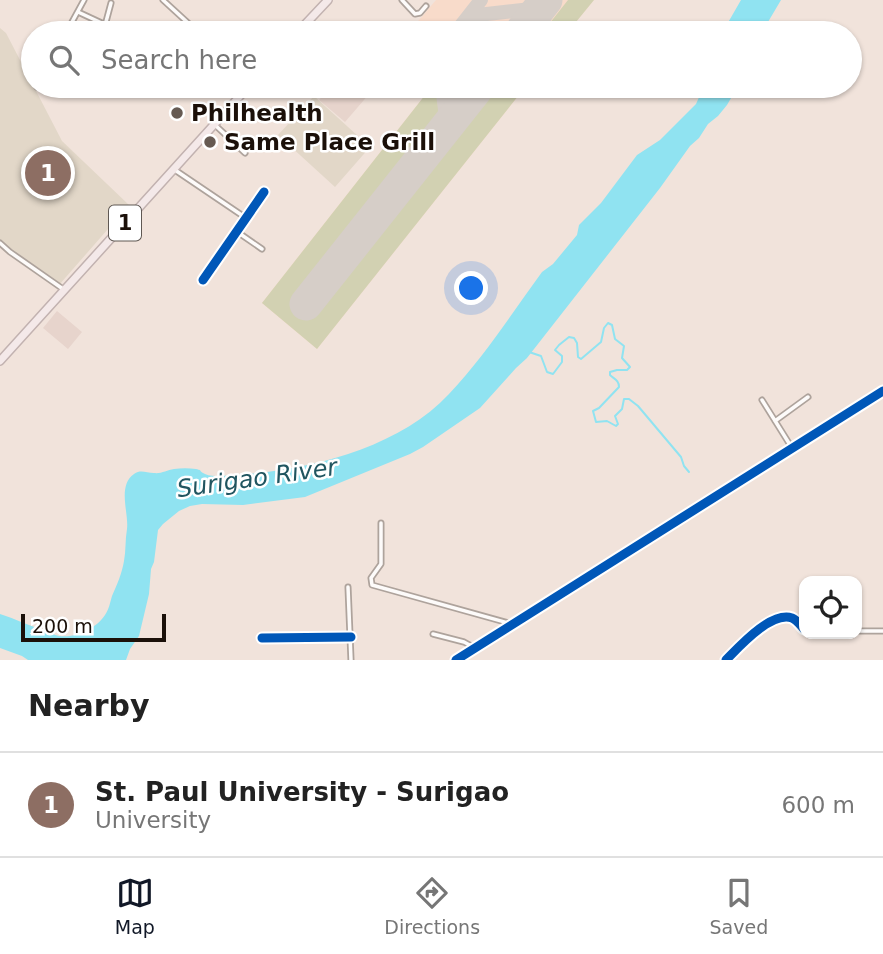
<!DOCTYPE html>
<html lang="en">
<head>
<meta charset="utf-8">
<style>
	:root { --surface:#fff; --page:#f2f2f2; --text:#222; --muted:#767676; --line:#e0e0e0; --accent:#111827 }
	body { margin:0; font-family:"DejaVu Sans",sans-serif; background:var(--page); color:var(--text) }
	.controls { position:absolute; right:21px; bottom:21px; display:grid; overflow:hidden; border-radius:14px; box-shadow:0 2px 5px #0004 }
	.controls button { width:63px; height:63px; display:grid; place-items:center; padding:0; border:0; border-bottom:2px solid var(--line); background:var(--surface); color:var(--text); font:35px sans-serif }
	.scale { position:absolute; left:21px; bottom:18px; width:145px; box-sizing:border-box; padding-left:7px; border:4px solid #1b1009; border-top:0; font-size:19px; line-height:24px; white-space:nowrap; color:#1b1009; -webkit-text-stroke:5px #fff; paint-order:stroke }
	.you { position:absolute; left:472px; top:289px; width:24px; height:24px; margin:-18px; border:5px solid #fff; border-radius:50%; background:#1a73e8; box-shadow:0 0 0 10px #1a73e833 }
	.badge { display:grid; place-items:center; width:46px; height:46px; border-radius:50%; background:var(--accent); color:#fff; font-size:23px; font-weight:700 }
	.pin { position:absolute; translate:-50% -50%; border:4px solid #fff; box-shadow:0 2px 7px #0006 }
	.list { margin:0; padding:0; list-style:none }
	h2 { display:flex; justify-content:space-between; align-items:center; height:91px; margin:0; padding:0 28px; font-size:30px }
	h2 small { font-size:23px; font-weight:400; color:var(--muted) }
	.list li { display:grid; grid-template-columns:46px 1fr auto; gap:21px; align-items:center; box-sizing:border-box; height:105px; padding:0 28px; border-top:2px solid var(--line) }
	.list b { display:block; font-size:26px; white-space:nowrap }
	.list p { margin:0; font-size:23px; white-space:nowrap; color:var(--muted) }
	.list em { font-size:23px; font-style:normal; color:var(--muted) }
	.icon { flex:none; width:38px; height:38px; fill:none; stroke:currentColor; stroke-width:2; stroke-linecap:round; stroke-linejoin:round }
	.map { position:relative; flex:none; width:883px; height:660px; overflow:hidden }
	.search { position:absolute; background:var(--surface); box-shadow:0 2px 5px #0004; left:21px; right:21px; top:21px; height:77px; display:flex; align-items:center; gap:18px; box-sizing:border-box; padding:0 24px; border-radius:38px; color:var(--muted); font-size:26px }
	.sheet { height:196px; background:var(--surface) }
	nav { display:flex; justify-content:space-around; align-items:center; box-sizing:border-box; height:98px; border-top:2px solid var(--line); background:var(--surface); font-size:19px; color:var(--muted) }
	nav a { display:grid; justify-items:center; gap:4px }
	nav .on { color:var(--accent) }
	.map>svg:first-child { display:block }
	.commercial { fill:#e7d4cc }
	.built { fill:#f8dbca }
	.education { fill:#e2d7c8 }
	.green { fill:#d2d1b2 }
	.water { fill:#90e3f1 }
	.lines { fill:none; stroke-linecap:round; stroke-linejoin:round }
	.stream { stroke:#90e3f1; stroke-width:2 }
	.taxiway { stroke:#d6cec8; stroke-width:14 }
	.runway { stroke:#d6cec8; stroke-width:33 }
	.street-casing { stroke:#aea39c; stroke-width:7 }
	.secondary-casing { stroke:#aea39c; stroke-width:9 }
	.highway-casing { stroke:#c2b2b0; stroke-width:10 }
	.street { stroke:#fdfbfa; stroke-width:3.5 }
	.secondary { stroke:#fdfbfa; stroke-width:5 }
	.highway { stroke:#f4e9e9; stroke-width:7 }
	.cycleway-casing { stroke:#fff; stroke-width:13 }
	.cycleway { stroke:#0057b8; stroke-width:9 }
	.poi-dot { fill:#665a52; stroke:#fff; stroke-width:2.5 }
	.labels { text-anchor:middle; stroke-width:5; stroke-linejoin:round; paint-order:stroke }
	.shield { fill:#fff; stroke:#5f5853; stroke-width:2 }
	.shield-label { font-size:21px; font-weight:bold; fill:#1b1009 }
	.poi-label { font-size:23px; font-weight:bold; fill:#1b1009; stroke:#fff; text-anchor:start }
	.water-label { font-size:24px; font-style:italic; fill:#205560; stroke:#fff }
</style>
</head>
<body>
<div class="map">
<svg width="883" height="660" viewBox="0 0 883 660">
	<rect width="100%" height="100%" fill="#f1e3db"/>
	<path class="commercial" d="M 331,86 L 376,86 L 345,122 L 319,100 Z
		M 57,311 L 82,332 L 68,349 L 43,328 Z"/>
	<path class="built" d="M 436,0 L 594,0 L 567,33 L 408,33 Z
		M 424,86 L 526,86 L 317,349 L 262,303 L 429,90 Z"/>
	<path class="education" d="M 0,28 L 6,33 L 62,141 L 129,205 L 59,285 L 5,246 L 0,240 Z
		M 314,96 L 370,147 L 335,187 L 278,135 Z"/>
	<path class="green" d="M 568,0 L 594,0 L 567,33 L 542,33 Z
		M 424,86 L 436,86 L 439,116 L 297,297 L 316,313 L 496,86 L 526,86 L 317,349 L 262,303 L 429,90 Z"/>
	<path class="water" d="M 741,0 L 781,0 L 768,22 L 765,33 L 722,33 Z
		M 704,86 L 738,86 L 727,105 L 718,116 L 708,124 L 699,138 L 690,146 L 660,188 L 527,358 L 516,368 L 480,408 L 423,447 L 410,454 L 305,497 L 243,505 L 202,504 L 190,506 L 179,511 L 163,524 L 158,530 L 154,562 L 151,569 L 149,594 L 139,636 L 130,649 L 126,660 L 28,660 L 22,656 L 0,648 L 0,614 C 16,619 29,626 44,630 C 49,632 54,635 59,636 C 75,638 96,629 105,615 C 109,609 110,603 112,596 C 117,585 122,573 124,561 C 126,551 125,540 127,529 C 129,513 117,486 134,474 C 141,469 146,473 154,473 C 161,474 167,470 174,469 C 181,468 189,468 196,469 C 204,471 197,470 205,474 C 209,476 215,476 220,476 C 297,473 395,452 449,394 C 484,357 512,313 542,272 L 553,264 L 577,235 L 579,225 L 601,203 L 637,155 L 660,140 L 696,104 Z"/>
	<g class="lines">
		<path class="stream" d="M 529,352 L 541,356 L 547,372 L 553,374 L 562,362 L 562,356 L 555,350 L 559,345 L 569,337 L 574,338 L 577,343 L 578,357 L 581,359 L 601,342 L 604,328 L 608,323 L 612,325 L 615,339 L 624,346 L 622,358 L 630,367 L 627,370 L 617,370 L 610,372 L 610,375 C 614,379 619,380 619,387 L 599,408 L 593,411 L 596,422 L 607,421 L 616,426 L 618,424 L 615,416 L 622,409 L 624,399 L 629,399 L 638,406 L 681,457 L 684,466 L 689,472"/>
		<path class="taxiway" d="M 469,16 L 540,8
			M 455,33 L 481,0
			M 442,86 L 447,126"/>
		<path class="runway" d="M 520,33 L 546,0
			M 306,304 L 479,86"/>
		<g class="street-casing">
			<path id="street" d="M 163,0 L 199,33
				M 402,0 L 415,14 L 420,13 L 426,6
				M 78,12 L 106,25
				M 66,33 L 84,0
				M 103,33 L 111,3
				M 37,87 L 38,86
				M 214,124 L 245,153
				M 175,170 L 246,218
				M 236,231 L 262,249
				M 0,243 L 10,252 L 63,289
				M 203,280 L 264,192
				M 762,400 L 792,448
				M 775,421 L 808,397
				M 381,523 L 381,564 L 371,578 L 372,585 L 512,624
				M 348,587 L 351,660
				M 857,631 L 883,631
				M 433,634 L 464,642 L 475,648
				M 262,638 L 351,637
				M 726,660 C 739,647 771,611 792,618 C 797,620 800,625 804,629"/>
		</g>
		<g class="secondary-casing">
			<path id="secondary" d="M 456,660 L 883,391"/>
		</g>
		<g class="highway-casing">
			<path id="highway" d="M 297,33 L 328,0
				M 0,361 L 249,86"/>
		</g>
		<use href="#street" class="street"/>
		<use href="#secondary" class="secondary"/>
		<use href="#highway" class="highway"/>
		<g class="cycleway-casing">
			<path id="cycleway" d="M 203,280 L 264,192
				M 262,638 L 351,637
				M 456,660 L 883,391
				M 726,660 C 739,647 771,611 792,618 C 797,620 800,625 804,629"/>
		</g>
		<use href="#cycleway" class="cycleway"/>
	</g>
	<g class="poi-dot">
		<circle cx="177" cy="113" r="7"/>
		<circle cx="210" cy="142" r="7"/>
	</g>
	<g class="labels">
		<rect class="shield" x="109" y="205.5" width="32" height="35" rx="5"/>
		<g class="shield-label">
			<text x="125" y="230">1</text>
		</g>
		<g class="poi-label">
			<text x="191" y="121">Philhealth</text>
			<text x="224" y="150">Same Place Grill</text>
		</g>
		<g class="water-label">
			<text transform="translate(257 478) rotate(-8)" y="8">Surigao River</text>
		</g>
	</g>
</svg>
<div class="controls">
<button><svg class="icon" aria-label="locate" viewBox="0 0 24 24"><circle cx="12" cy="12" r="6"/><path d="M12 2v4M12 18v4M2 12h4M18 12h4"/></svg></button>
</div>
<div class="scale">200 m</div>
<div class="you"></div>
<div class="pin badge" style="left:48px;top:173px;background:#8d6e63">1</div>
<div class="search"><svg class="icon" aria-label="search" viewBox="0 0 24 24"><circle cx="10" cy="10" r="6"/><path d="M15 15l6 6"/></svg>Search here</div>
</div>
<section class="sheet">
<h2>Nearby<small></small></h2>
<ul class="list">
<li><span class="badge" style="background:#8d6e63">1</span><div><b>St. Paul University - Surigao</b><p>University</p></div><em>600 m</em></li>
</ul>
</section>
<nav>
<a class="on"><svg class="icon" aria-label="map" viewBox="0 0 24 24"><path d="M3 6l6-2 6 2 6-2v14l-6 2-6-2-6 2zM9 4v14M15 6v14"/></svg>Map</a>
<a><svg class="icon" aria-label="directions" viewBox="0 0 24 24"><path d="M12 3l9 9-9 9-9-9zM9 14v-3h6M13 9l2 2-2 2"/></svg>Directions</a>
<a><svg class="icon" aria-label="saved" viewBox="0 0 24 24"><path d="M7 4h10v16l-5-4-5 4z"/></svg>Saved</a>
</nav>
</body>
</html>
